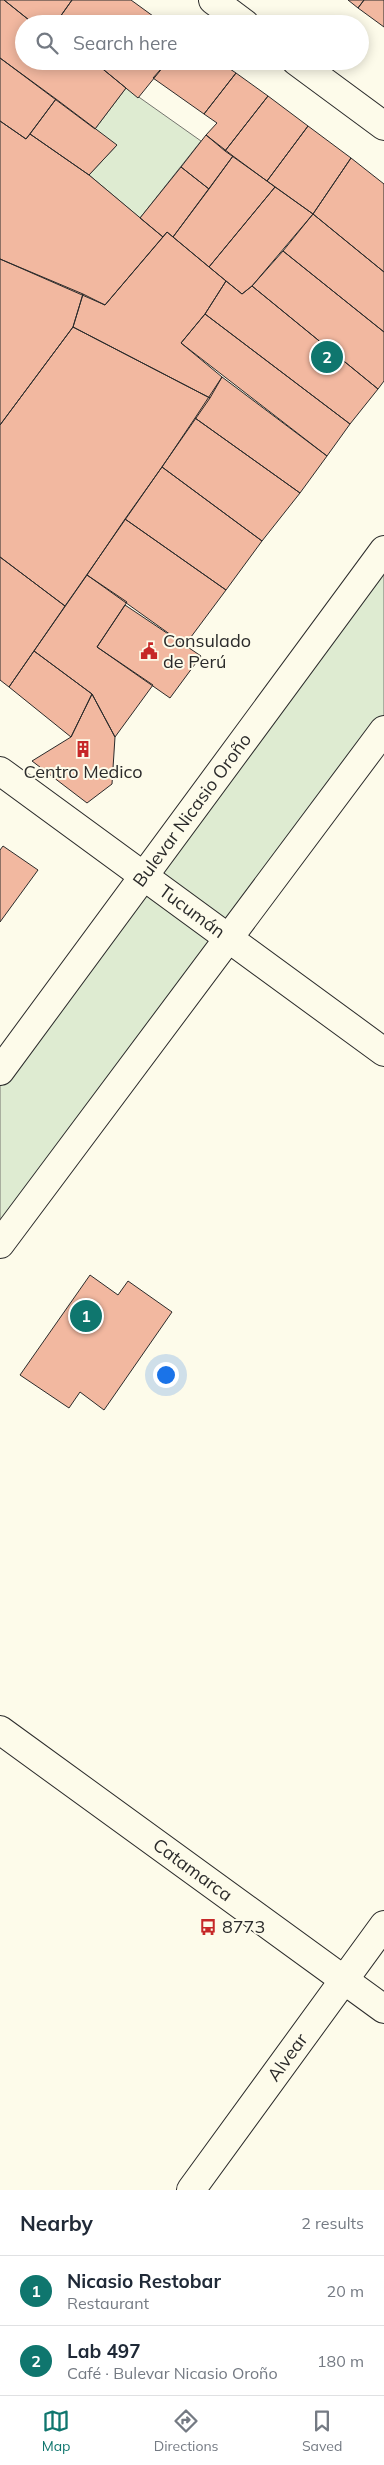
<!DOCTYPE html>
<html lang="en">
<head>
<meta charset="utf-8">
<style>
	:root { --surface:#fff; --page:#f6f6f7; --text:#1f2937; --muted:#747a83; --line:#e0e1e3; --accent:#0f766e }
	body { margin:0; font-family:Mulish,sans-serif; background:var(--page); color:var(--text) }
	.you { position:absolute; left:165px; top:1374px; width:18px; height:18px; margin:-12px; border:4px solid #fff; border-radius:50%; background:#1a73e8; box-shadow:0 0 0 8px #1a73e833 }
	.badge { display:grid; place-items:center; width:32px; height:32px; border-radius:50%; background:var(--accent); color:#fff; font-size:16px; font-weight:700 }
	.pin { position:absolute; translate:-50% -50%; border:2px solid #fff; box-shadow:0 1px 5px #0006 }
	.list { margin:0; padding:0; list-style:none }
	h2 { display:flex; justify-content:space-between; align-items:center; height:65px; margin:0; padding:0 20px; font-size:21px }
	h2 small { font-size:16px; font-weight:400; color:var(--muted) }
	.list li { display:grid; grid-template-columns:32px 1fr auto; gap:15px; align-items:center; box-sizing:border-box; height:70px; padding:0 20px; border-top:1px solid var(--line) }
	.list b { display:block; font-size:19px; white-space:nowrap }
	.list p { margin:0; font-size:16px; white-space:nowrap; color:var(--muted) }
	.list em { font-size:16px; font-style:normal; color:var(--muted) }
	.icon { flex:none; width:28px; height:28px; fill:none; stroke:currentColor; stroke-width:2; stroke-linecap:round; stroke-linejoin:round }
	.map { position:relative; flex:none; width:384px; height:2190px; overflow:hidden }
	.search { position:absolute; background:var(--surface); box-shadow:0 2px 12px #0003; left:15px; right:15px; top:15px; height:55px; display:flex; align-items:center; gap:12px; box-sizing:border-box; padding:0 18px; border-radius:28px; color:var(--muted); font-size:19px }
	.sheet { height:205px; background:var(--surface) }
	nav { display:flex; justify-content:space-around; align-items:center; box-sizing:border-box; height:70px; border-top:1px solid var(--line); background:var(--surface); font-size:14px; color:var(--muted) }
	nav a { display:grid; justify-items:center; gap:2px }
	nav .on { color:var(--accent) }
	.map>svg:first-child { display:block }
	.green { fill:#deebd1; stroke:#74746e }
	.building { fill:#f2b8a0; stroke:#2b2b2b }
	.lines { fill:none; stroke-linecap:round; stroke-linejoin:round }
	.minor-casing { stroke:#2b2b2b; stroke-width:30 }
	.major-casing { stroke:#2b2b2b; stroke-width:30 }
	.minor { stroke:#fdfbea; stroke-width:28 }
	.major { stroke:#fdfbea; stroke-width:28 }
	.labels { text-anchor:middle; stroke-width:4; stroke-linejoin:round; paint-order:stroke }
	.poi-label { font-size:18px; fill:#2b2b2b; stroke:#fdfbea; text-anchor:start }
	.street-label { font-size:18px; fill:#2b2b2b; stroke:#fdfbea }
</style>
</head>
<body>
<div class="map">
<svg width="384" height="2190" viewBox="0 0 384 2190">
	<rect width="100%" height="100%" fill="#fdfbea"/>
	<path class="green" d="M 126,88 L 201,141 L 140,218 L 89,175 L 116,146 L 95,129 Z
		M 384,550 L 384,730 L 0,1244 L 0,1071 Z"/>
	<path class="building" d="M 0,0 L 4,0 L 34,24 L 24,24 L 24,61 L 93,61 L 126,88 L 95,129 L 0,58 Z
		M 4,0 L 72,0 L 55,24 L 34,24 Z
		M 72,0 L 131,0 L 164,24 L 55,24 Z
		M 348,0 L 364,0 L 358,8 Z
		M 364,0 L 384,0 L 384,27 L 358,8 Z
		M 0,58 L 56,99 L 26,139 L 0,121 Z
		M 93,61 L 168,61 L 138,98 Z
		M 168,61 L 218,61 L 236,73 L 204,114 L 153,78 Z
		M 236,73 L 268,96 L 225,151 L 206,135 L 217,123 L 204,114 Z
		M 268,96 L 308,126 L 267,181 L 225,151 Z
		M 56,99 L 117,145 L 89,175 L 30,134 Z
		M 0,121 L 26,139 L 30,134 L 89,175 L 163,237 L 105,305 L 0,259 Z
		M 308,126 L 351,158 L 313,214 L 267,181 Z
		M 206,135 L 233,156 L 209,189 L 181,167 Z
		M 233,156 L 275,187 L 209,267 L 173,237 Z
		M 351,158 L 384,184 L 384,272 L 313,214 Z
		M 181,167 L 209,189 L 173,237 L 167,232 L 163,237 L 140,218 Z
		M 275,187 L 313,214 L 252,286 L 242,294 L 209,267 Z
		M 313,214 L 384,272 L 384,332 L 283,251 Z
		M 167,232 L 226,281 L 205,314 L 181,343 L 222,377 L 210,398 L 73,327 L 83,294 L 105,305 Z
		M 283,251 L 384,332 L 384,381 L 378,389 L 252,286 Z
		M 0,259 L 83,294 L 73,327 L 0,425 Z
		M 226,281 L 242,294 L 252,286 L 378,389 L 350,424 L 205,314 Z
		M 205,314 L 350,424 L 327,456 L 181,343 Z
		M 73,327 L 210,398 L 65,606 L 0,557 L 0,425 Z
		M 222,377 L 327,456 L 300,493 L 195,418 Z
		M 195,418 L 300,493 L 262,541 L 162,467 Z
		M 162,467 L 262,541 L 226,590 L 125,519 Z
		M 125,519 L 226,590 L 185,645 L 87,575 Z
		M 0,557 L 65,606 L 9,687 L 0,680 Z
		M 87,575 L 127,602 L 97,647 L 153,685 L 115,737 L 92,694 L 34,651 Z
		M 125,605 L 201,656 L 170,698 L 97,647 Z
		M 34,651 L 92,694 L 71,737 L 9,687 Z
		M 92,694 L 115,737 L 112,784 L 87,803 L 32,761 L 71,737 Z
		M 3,846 L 38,870 L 0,922 L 0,850 Z
		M 90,1275 L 118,1295 L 128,1281 L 172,1312 L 104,1410 L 80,1392 L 69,1408 L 20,1375 Z"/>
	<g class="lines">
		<g class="minor-casing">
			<g id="minor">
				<path d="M 213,0 L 245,24"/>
				<path d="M 296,61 L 384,126"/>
				<path id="s1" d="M 0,771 L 384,1052"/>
				<path id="s2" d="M 191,2190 L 384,1925"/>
			</g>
		</g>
		<g class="major-casing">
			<g id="major">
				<path id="s3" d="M 0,1071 L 384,550"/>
				<path d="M 0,1244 L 384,730"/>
				<path id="s4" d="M 0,1730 L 384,2009"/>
			</g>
		</g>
		<use href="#minor" class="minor"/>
		<use href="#major" class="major"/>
	</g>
	<defs>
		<g id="civic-bare" transform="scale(1.35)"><path d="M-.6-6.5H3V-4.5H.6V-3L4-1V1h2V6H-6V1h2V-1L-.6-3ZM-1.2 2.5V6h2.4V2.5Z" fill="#c62828" stroke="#fdfbea" stroke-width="2.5" paint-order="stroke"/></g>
		<g id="building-bare" transform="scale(1.35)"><path d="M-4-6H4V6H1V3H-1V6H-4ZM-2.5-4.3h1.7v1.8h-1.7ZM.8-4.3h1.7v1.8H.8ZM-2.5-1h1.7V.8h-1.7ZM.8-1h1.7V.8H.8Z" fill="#c62828" stroke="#fdfbea" stroke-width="2.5" paint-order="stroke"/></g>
		<g id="bus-bare" transform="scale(1.35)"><path d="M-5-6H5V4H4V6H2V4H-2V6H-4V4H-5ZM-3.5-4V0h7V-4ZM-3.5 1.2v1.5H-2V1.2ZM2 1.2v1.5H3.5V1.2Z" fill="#c62828" stroke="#fdfbea" stroke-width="2.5" paint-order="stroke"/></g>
	</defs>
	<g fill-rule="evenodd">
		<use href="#civic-bare" x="149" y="651"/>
		<use href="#building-bare" x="83" y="749"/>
		<use href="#bus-bare" x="208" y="1927"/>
	</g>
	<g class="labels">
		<g class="poi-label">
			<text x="163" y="647">Consulado<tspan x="163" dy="21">de Perú</tspan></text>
			<text x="83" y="778" text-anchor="middle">Centro Medico</text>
			<text x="222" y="1933">8773</text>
		</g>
		<g class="street-label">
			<text dy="6" stroke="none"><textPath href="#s3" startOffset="324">Bulevar Nicasio Oroño</textPath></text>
			<text dy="6" stroke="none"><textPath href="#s1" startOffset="238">Tucumán</textPath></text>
			<text dy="6" stroke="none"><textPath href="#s4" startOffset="238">Catamarca</textPath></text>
			<text dy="6" stroke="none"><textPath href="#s2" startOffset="164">Alvear</textPath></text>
		</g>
	</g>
</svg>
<div class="you"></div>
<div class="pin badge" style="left:86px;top:1316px">1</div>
<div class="pin badge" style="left:327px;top:357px">2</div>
<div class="search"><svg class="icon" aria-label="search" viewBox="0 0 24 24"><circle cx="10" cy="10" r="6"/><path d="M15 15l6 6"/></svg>Search here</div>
</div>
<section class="sheet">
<h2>Nearby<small>2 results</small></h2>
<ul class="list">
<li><span class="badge">1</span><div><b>Nicasio Restobar</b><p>Restaurant</p></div><em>20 m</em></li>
<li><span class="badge">2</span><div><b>Lab 497</b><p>Café · Bulevar Nicasio Oroño</p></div><em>180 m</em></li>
</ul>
</section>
<nav>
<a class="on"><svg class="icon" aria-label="map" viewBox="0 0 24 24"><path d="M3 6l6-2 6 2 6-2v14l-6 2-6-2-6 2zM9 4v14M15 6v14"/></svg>Map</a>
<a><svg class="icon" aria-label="directions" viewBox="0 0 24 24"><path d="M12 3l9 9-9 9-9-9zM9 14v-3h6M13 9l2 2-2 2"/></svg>Directions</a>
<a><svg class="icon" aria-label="saved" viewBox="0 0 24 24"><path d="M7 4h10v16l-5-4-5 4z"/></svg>Saved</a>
</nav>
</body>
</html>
